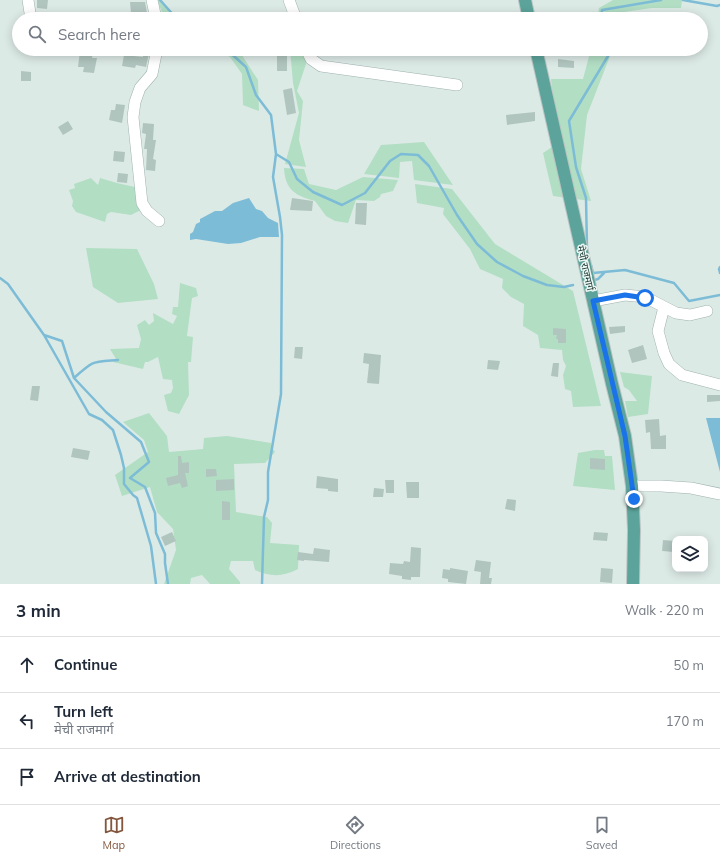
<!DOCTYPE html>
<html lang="en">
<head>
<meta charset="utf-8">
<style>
	:root { --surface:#fff; --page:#f6f6f7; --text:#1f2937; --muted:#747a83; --line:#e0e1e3; --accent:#84563d }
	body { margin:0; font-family:Mulish,"Noto Sans Devanagari",sans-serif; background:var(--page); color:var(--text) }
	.controls { position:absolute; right:12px; bottom:12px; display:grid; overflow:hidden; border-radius:8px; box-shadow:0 2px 10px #0003 }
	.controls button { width:36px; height:36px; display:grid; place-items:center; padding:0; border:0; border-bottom:1px solid var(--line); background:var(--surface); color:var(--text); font:20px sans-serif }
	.stop { position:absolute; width:12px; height:12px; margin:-9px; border:3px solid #1a73e8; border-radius:50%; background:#fff }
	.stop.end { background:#1a73e8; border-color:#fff; box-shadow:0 1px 4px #0008 }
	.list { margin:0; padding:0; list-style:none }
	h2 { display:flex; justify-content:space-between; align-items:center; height:52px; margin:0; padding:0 16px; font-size:17px }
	h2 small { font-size:13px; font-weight:400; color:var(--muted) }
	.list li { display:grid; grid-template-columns:26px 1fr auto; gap:12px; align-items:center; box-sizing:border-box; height:56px; padding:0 16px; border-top:1px solid var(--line) }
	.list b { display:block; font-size:15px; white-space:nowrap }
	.list p { margin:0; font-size:13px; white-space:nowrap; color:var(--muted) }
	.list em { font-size:13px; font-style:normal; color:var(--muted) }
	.icon { flex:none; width:22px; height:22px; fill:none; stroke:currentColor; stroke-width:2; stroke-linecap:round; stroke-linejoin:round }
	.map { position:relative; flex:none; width:720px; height:584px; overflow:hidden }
	.search { position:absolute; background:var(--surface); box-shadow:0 2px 10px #0003; left:12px; right:12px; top:12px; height:44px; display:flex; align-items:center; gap:10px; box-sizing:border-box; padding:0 14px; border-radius:22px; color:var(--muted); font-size:15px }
	.sheet { height:220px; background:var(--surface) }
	nav { display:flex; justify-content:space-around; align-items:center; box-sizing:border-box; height:56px; border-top:1px solid var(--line); background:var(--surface); font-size:11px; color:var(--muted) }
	nav a { display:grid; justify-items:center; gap:2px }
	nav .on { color:var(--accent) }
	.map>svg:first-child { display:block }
	.green { fill:#b2dec4 }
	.water { fill:#7dbcd6 }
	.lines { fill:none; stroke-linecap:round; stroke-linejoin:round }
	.stream { stroke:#7dbcd6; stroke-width:2.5 }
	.building { fill:#b1c5bf }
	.minor-casing { stroke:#9fb2ae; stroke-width:12 }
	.major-casing { stroke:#bbc4c3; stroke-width:14 }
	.minor { stroke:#fff; stroke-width:11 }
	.major { stroke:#5ca49b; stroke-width:12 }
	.route { stroke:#1a73e8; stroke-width:5 }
	.labels { text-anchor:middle; stroke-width:3; stroke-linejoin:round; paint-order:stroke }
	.street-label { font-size:10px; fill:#1d3a36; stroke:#ecf7f3 }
</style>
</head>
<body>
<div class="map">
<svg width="720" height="584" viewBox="0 0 720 584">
	<rect width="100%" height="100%" fill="#dceae6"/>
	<path class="green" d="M 157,0 L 161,0 L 168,10 L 187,19 L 165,19 Z
		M 613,0 L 682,0 L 681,8 L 652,8 L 610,14 L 610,19 L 597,19 L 599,8 Z
		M 214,49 L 238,49 L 258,80 L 259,111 L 243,105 L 242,74 L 230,57 Z
		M 290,49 L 311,49 L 297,91 L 303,101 L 299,140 L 306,167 L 285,164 L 299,113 L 293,83 Z
		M 591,49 L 612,49 L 612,51 L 587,115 L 581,169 L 591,201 L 553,196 L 543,153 L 558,143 L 551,79 L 583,79 Z
		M 424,142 L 453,185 L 414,180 L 412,161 L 400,162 L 399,178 L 364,174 L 381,145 Z
		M 284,168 L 304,169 L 309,184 L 336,190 L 363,177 L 398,180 L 393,191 L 381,194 L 380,197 L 374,201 L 356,200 L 348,223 L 335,221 L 326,216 L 315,201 C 296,196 285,190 284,168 Z
		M 91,178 L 98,185 L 100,178 L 117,183 L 139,188 L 141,210 L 131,215 L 111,212 L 107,214 L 105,222 L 76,212 L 72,206 L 73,201 L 69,190 L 75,188 L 74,184 Z
		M 415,184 L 452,189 L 495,244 L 573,291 L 601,406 L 573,407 L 571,391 L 565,389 L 563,375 L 566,366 L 563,360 L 562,350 L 540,348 L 538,335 L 523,326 L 524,304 L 511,297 L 502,288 L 503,279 L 480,269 L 470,249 L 443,214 L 444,208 L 417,203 Z
		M 86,248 L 137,249 L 154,284 L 158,299 L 118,303 L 93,287 Z
		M 180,283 L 196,288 L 198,296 L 192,298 L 187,336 L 193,337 L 191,362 L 188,362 L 189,395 L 179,414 L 168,411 L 164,395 L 171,393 L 173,388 L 172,380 L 163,379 L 158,357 L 148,362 L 145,362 L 143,369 L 113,362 L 116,359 L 110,349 L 139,348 L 141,339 L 137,325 L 145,320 L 149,325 L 154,321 L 153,313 L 173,324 L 177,316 L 172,314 L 173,307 L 178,307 Z
		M 620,372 L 652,376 L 648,414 L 628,417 L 625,401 L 637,401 L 629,390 L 624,387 Z
		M 149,413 L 167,436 L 169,452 L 203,449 L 204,438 L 227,436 L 271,443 L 272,448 L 275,452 L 265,463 L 234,464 L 236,512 L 267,517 L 272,523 L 270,543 L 299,545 L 298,569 C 283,577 270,577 255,570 L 253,561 L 231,561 L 229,569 L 240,582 L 240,584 L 210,584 L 202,575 L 191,578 L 190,584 L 164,584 L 176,550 L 173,529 L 157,512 L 150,487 L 122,496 L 115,475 L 148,452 L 144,440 L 123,422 Z
		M 595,450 L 604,450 L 605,456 L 612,456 L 615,490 L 573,486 L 578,453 Z"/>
	<path class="water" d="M 249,198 L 256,209 L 262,211 L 268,218 L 278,223 L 279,237 L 260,237 L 241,243 L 228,244 L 196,239 L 190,240 L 190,234 L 193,232 L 196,224 L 200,222 L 200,219 L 215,211 L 222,211 L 233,203 Z
		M 706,418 L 720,418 L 720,472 Z"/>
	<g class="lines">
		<path class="stream" d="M 160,0 L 177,19
			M 683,0 L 717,6 L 720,5
			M 601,19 L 602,10 L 661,0
			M 226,49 L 246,67 L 256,95 L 271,115 L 276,154 L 289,162 L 297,179 L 313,192 L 342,205 L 365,193 L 390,161 L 401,154 L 418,155 L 429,166 L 457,215 L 477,244 L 497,262 L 523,276 L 547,285 L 564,287 L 573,285
			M 587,249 L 586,198 L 576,167 L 569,121 L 608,56 L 603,49
			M 591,265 L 593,273 L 625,270 L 674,283 L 689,301 L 720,295
			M 720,267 L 719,269 L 720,273
			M 0,278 L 8,284 L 44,335 L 62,341 L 74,378 L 106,412 L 141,442 L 149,462 L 130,478 L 145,487 L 155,513 L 156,533 L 165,554 L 165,563 L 168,584
			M 591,281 L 598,279 L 605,272
			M 44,335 L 89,414 L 102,420 L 113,430 L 121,455 L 124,468 L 124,484 L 133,495 L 137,498 L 151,546 L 156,584
			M 74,378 C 94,360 92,362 118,360
			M 262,584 L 264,517 L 268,500 L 268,472 L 281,394 L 282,235 L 280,217 L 273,177 L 276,154"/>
	</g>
	<path class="building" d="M 37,0 L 48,0 L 47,9 L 37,8 Z
		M 130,2 L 145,2 L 147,13 L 131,13 Z
		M 277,49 L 287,49 L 287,71 L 277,71 Z
		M 80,51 L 93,52 L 92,58 L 97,58 L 94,73 L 83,72 L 84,67 L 78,67 Z
		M 143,52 L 149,53 L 146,67 L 136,65 L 135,68 L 122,66 L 124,55 L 143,57 Z
		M 558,59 L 574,61 L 574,68 L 558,67 Z
		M 21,71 L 31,72 L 31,81 L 21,81 Z
		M 292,88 L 296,113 L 287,115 L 283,90 Z
		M 116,104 L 125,105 L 122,123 L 109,120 L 111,110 L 115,110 Z
		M 535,112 L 535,121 L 507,125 L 506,115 Z
		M 68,121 L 73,129 L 63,135 L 58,127 Z
		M 143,123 L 154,124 L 153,140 L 156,140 L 153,159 L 156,160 L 155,171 L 146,170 L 147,149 L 144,149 L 146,134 L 142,133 Z
		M 114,151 L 125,152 L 124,162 L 113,161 Z
		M 118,173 L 128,174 L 127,183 L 117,182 Z
		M 292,198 L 313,201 L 312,211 L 290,210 Z
		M 356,203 L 367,203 L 366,225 L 355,224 Z
		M 625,326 L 625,332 L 610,334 L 609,327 Z
		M 553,328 L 566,329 L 566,343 L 558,343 L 558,339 L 556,339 L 557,335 L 553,335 Z
		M 643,345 L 647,359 L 632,363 L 628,350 Z
		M 295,347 L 303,347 L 302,359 L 294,358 Z
		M 364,353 L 381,355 L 379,384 L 367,383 L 369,364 L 363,363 Z
		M 488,360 L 500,361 L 498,370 L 487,369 Z
		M 553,363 L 559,363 L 558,377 L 551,376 Z
		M 32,386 L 40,386 L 38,401 L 30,400 Z
		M 707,395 L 720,395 L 720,401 L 707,402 Z
		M 659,419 L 660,436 L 666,435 L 666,449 L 651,449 L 650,432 L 646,433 L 645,420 Z
		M 73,448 L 90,451 L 88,460 L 71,457 Z
		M 178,456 L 181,456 L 182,463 L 189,462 L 189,473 L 185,473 L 188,486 L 182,488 L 180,483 L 168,486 L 166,478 L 178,475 Z
		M 590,458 L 605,459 L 605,470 L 590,469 Z
		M 206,469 L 216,469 L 217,476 L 206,477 Z
		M 317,476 L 338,479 L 338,492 L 328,491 L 328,489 L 316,488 Z
		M 234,479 L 234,490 L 216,491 L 216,480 Z
		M 385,480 L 394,480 L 394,493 L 386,493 Z
		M 406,482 L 419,482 L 419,498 L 407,498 Z
		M 374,488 L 384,489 L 383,497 L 373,497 Z
		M 507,499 L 516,500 L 515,511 L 505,509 Z
		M 222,501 L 230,502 L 230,520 L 222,520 Z
		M 172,532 L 176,541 L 165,546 L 161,537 Z
		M 594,532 L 608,533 L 607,541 L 593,540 Z
		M 663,540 L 675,541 L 674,552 L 662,551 Z
		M 411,547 L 421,548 L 420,577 L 411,577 L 411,580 L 402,579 L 402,576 L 389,574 L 390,563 L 403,564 L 404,561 L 410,562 Z
		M 314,548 L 330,550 L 329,562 L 304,560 L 304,561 L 297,560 L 298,552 L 313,554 Z
		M 476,560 L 491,562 L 489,578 L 492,578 L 491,584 L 480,584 L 481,572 L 474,571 Z
		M 450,568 L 468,571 L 466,584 L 448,582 L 448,579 L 442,578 L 443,569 L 450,570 Z
		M 601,568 L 613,569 L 612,583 L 600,582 Z"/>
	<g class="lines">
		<g class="minor-casing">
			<path id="minor" d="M 28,0 L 30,13
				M 152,0 L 156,19
				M 289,0 L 296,19
				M 157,49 L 152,74 L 140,88 L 135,102 L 133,117 L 142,203 L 147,211 L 159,221
				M 306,49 L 311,59 L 321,66 L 457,85
				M 593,301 L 625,295 L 645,297 L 676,313 L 690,315 L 707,311
				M 664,307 L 658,331 L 664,353 L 669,364 L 682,375 L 720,385
				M 632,486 L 661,486 L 691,488 L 720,494"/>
		</g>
		<g class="major-casing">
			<path id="major" d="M 525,0 L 529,19
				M 536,49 L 612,384 L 625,436 L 632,486 L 634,530 L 633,584"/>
		</g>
		<use href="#minor" class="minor"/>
		<use href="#major" class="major"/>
	</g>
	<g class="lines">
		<path class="route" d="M 634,499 L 625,436 L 593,301 L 625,295 L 645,298"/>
	</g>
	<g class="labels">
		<g class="street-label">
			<text transform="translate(586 268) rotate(77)" y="4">मेची राजमार्ग</text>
		</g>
	</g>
</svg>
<div class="controls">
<button><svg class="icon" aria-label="layers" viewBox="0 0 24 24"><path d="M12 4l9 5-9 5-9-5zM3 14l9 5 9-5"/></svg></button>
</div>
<div class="stop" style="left:645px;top:298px"></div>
<div class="stop end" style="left:634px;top:499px"></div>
<div class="search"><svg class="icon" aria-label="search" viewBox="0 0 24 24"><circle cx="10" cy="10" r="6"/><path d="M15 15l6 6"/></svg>Search here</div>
</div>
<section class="sheet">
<h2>3 min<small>Walk · 220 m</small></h2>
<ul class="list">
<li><svg class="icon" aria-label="ahead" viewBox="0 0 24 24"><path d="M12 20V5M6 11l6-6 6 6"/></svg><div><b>Continue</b></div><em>50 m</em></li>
<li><svg class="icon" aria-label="left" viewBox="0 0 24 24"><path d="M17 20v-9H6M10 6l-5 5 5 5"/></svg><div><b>Turn left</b><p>मेची राजमार्ग</p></div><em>170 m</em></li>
<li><svg class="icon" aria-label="arrive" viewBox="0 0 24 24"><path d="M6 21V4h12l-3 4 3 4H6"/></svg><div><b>Arrive at destination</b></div></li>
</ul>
</section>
<nav>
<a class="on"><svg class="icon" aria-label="map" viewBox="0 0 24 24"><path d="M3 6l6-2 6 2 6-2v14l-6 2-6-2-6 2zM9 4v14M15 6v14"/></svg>Map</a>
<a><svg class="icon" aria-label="directions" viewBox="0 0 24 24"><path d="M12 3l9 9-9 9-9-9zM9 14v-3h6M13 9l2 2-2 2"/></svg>Directions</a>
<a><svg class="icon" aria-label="saved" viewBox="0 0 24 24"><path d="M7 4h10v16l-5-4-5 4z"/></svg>Saved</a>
</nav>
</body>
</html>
